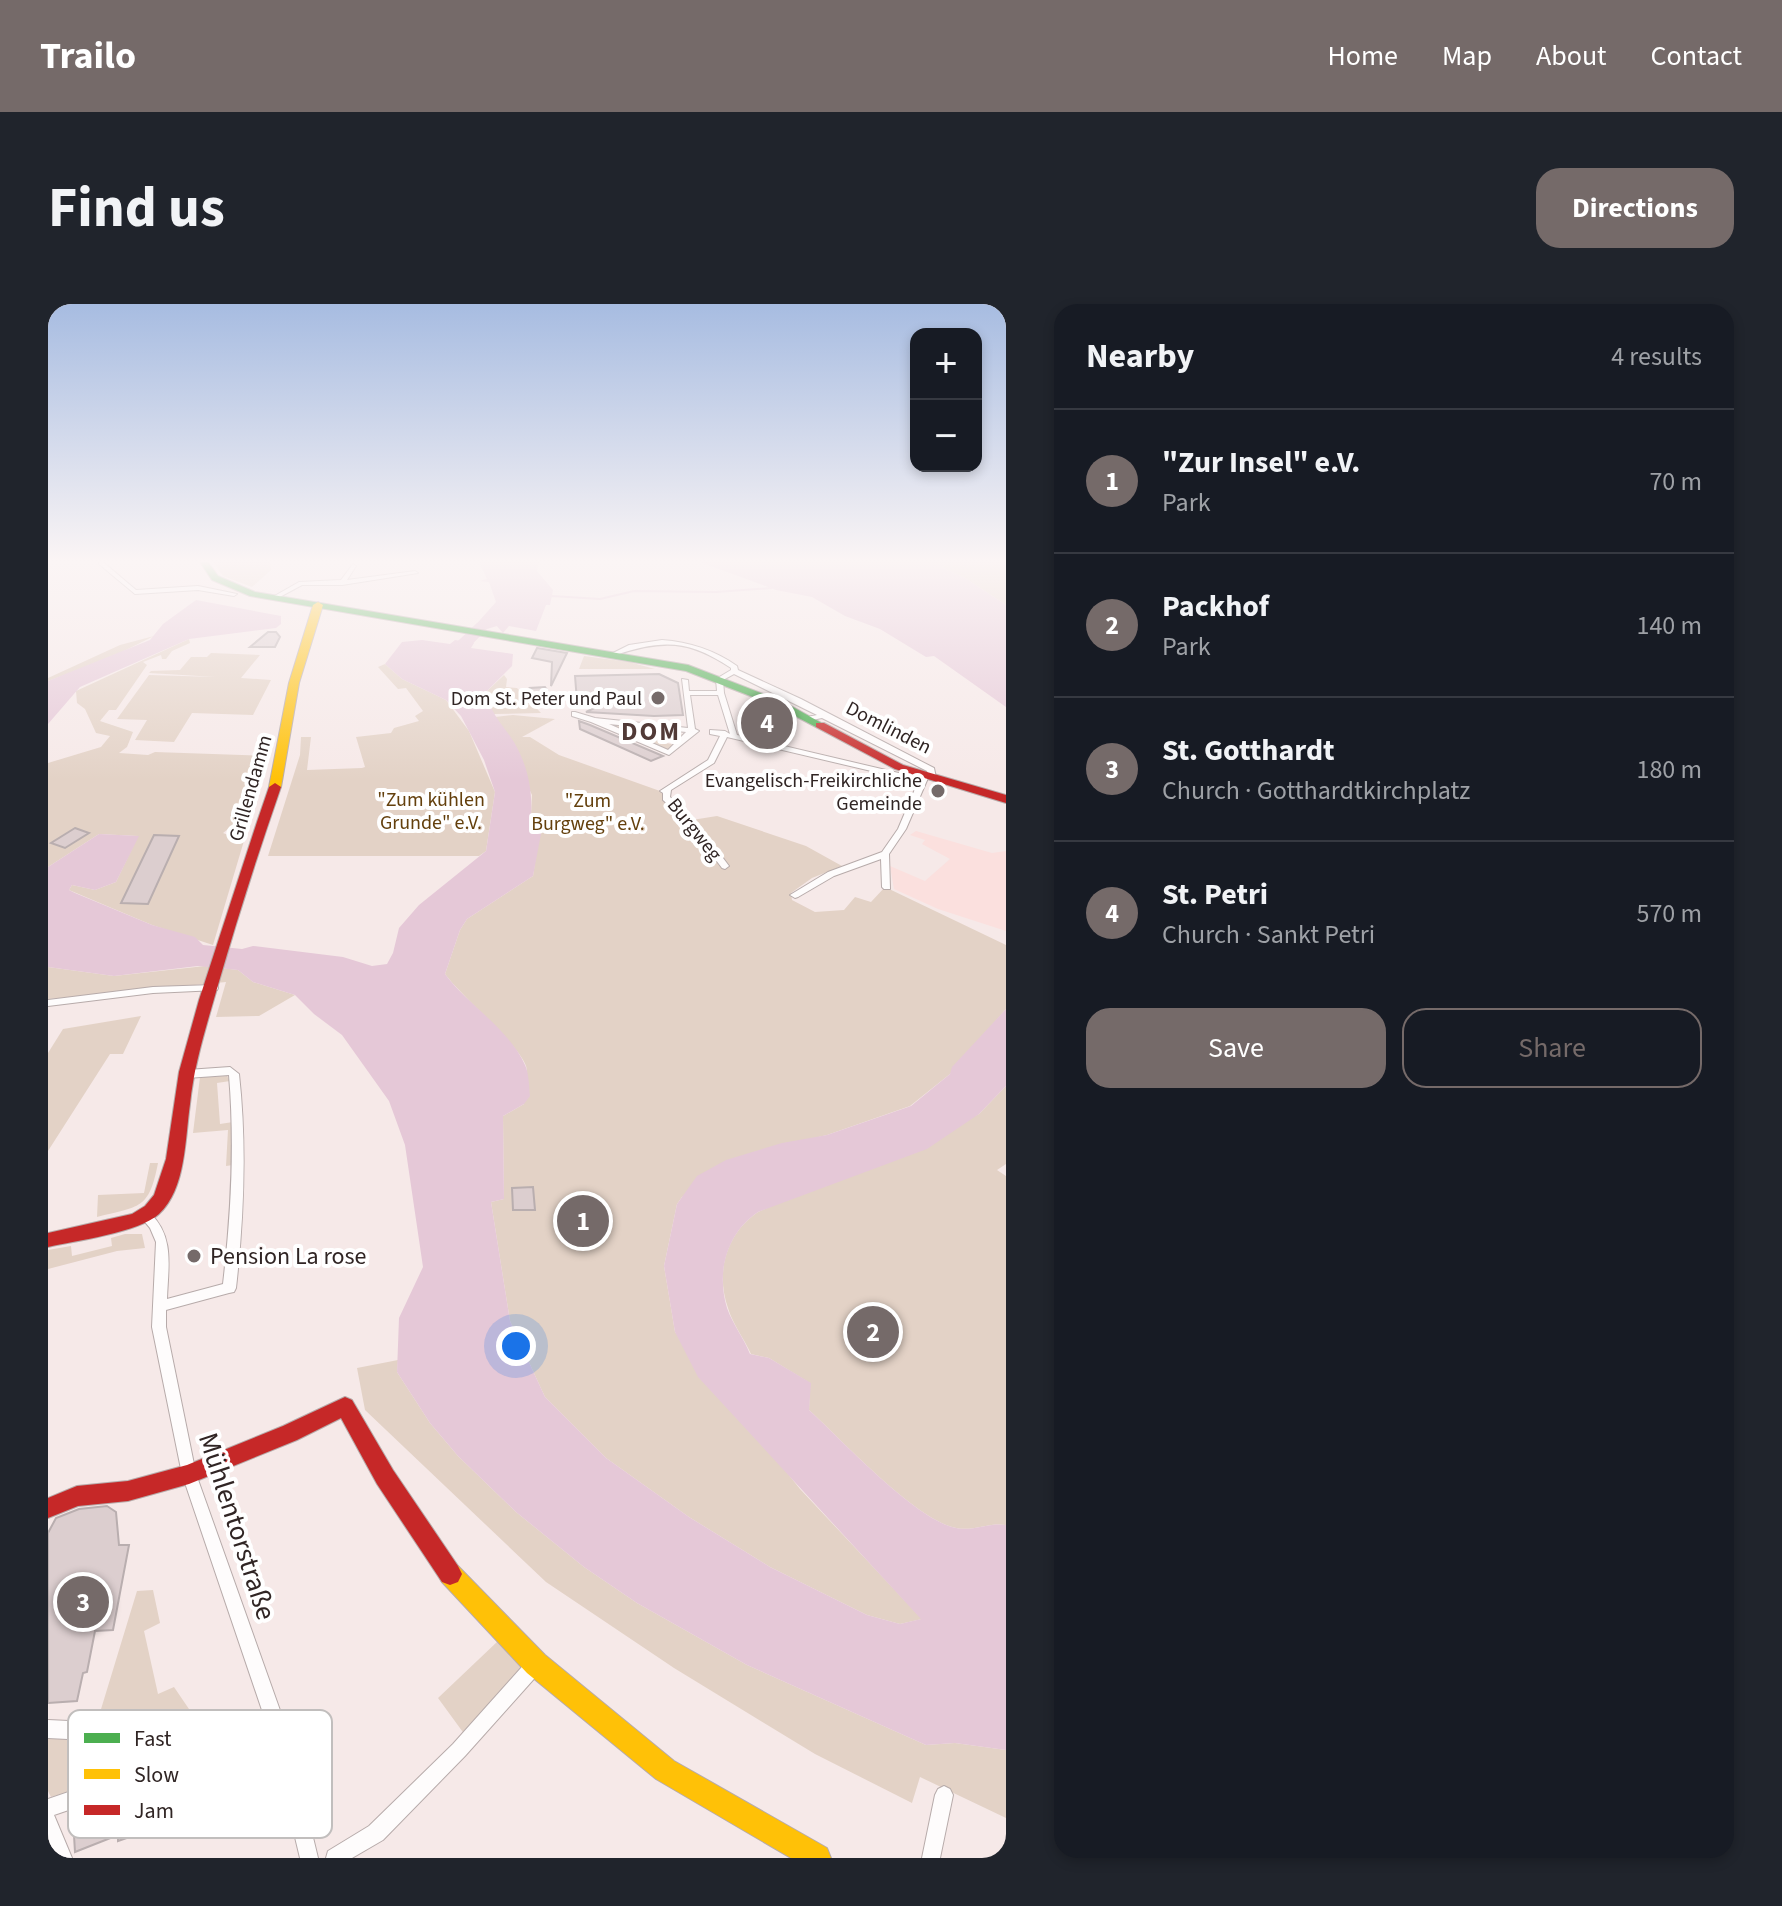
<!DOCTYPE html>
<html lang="en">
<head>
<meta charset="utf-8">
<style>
	:root { --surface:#171b24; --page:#20242c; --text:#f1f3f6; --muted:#9ea1a6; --line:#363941; --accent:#756a69 }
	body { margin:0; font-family:"Source Sans 3",sans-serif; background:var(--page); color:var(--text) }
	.controls { position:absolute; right:24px; top:24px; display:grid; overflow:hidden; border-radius:16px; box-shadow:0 4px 12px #0003 }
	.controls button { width:72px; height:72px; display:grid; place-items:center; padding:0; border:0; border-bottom:2px solid var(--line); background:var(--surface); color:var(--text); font:40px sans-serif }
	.you { position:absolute; left:468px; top:1042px; width:28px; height:28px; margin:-20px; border:6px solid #fff; border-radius:50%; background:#1a73e8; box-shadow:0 0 0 12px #1a73e833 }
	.badge { display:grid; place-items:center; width:52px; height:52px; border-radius:50%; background:var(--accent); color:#fff; font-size:26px; font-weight:700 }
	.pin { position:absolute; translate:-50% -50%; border:4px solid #fff; box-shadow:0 2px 8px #0006 }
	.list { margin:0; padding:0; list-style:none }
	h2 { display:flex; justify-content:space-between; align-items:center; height:104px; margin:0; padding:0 32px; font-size:34px }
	h2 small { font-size:26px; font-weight:400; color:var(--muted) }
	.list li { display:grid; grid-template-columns:52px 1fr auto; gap:24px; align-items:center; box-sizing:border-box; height:144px; padding:0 32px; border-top:2px solid var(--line) }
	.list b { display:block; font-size:30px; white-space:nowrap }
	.list p { margin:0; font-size:26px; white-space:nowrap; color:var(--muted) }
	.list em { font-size:26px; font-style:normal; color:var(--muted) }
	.actions { display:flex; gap:16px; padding:24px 32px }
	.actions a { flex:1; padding:18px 0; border:2px solid var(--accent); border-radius:24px; text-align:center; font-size:28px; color:var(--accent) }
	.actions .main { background:var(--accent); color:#fff }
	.map { position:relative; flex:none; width:958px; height:1554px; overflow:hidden; border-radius:24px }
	header { display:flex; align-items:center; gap:48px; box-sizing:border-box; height:112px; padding:0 40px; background:var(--accent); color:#fff }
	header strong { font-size:38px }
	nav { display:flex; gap:44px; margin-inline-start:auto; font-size:28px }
	.intro { display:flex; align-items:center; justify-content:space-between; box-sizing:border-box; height:192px; padding:0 48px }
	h1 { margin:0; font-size:56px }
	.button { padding:20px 36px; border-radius:24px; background:var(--accent); color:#fff; font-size:28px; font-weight:700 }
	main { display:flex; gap:48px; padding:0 48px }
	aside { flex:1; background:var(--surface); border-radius:24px; box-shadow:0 4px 12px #0003 }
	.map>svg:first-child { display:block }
	.built { fill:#fbe0de }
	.green { fill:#e3d2c6 }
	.water { fill:#e5c8d7 }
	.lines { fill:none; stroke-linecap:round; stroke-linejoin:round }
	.stream { stroke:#e5c8d7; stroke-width:2 }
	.river { fill:#e5c8d7; fill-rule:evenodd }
	.building { fill:#dccecf; stroke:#b9aeaf; stroke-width:2 }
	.street-casing { stroke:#b7abaa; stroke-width:2 }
	.fast-casing { stroke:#b7abaa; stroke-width:2 }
	.slow-casing { stroke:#b7abaa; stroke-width:2 }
	.jam-casing { stroke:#b7abaa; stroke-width:2 }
	.street { fill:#fefcfc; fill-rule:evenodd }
	.fast { fill:#4caf50; fill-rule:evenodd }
	.slow { fill:#ffc107; fill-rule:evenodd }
	.jam { fill:#c62828; fill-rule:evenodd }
	.poi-dot { fill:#756a69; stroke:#fff; stroke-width:3 }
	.labels { text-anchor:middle; stroke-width:8; stroke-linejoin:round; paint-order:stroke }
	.far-poi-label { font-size:20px; fill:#302524; stroke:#fff; text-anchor:end }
	.far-street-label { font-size:20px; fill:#302524; stroke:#fff }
	.far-park-label { font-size:20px; fill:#64400d; stroke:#fff }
	.poi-label { font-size:24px; fill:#302524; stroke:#fff; text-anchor:start }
	.far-district-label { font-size:26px; font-weight:bold; letter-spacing:2px; fill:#513a37; stroke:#fff }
	.near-street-label { font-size:28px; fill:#302524; stroke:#fff }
	.key { fill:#fff; stroke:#c1bebd; stroke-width:2 }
	.key-label { font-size:22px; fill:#302524 }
</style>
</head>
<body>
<header>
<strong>Trailo</strong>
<nav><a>Home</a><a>Map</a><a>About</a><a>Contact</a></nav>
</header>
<div class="intro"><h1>Find us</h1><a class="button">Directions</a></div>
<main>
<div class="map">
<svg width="958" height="1554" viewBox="0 0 958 1554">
	<rect width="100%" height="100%" fill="#f6e9e8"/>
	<path class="built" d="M 868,527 L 944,549 L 958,547 L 958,627 L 890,605 L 846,585 L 842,562 L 877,577 L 902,555 L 874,540 L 877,536 L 862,531 Z"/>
	<path class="green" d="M 165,258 L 222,258 L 223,266 L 204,283 L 175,272 Z
		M 882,258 L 958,258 L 958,301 L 917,274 Z
		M 106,332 L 58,356 L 0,377 L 0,374 L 72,341 Z
		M 141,335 L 142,339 L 124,347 L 118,355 L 114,355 L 113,351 L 95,358 L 99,361 L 68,406 L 61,406 L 52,417 L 85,428 L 79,443 L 71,449 L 100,451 L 107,448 L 220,452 L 202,515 L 191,516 L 175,529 L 185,533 L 198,530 L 165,641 L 104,621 L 21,586 L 24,581 L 47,586 L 68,578 L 90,532 L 51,530 L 0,563 L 0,459 L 53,443 L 62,432 L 48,429 L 37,405 L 29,399 L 28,387 Z
		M 163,349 L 212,351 L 193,374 L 223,376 L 205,411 L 144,409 L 126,438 L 87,436 L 99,416 L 69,415 L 101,371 L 168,373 L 101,369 L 103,367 L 132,366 L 143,353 L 159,353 Z
		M 536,352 L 581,358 L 607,365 L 531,365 Z
		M 337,360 L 354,375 L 398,396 L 421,427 L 447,488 L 438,547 L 431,552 L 220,552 L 252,451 L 253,433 L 263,433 L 259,466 L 314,464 L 317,463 L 308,433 L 343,429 L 346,424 L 371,417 L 367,412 L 375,407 L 358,384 L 350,385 L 330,363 Z
		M 456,371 L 459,375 L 458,383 L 469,384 L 493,409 L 445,410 L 438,388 Z
		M 465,411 L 507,415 L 474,433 L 482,433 L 511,451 L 612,487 L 647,528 L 646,540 L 653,527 L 644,516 L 669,512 L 758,542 L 794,562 L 764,574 L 743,589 L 744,596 L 767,608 L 796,606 L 807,593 L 823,598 L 837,583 L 958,641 L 958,705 L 902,770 L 862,802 L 779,831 L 718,845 L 634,893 L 629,900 L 616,962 L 627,1028 L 752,1185 L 874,1315 L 852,1320 L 819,1311 L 722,1263 L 641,1213 L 558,1154 L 497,1093 L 462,1017 L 443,898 L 456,895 L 455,812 L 476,800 C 476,789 481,772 478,762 C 471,741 414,693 397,670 L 412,626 L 419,615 L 485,572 L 492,523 L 483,511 L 484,491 L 447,413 Z
		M 562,421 L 632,429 L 635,431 L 628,430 L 619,439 L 626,441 L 620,446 Z
		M 157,662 L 190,666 L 205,678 L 247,691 L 211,712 L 168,713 L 178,678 L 0,695 L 0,663 L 66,672 Z
		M 93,712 L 75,750 L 62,750 L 0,847 L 0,749 L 15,725 Z
		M 179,772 L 182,777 L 169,779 L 172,820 L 185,818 L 185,861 L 178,862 L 180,826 L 145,829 L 152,773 Z
		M 958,782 L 958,860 L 949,866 L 958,872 L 958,1221 C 938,1218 924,1229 904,1223 C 862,1210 796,1138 761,1106 L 762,1079 L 721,1054 L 703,1050 C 696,1034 685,1021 680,1004 C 667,967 679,929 710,908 L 931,810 Z
		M 102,859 L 110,859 C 101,906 92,902 49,913 L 50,891 L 96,889 Z
		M 77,930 L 94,930 L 97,944 L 69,947 L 0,965 L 0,946 L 23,942 L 24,952 L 64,942 L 63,934 Z
		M 350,1056 L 349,1068 L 382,1119 L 410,1152 L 468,1208 L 536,1263 L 589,1299 L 699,1361 L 878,1441 L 907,1439 L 958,1446 L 958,1514 L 872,1473 L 864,1499 L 767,1450 L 626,1364 L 498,1278 L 317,1106 L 309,1064 Z
		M 105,1286 L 112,1319 L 96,1327 L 110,1390 L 126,1383 L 160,1433 L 110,1451 L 94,1448 L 50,1415 L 89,1287 Z
		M 450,1337 L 477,1364 L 417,1431 L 390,1394 Z
		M 0,1432 L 38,1434 L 82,1470 L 3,1493 L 0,1487 Z"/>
	<path class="water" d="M 431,258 L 491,258 L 489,267 L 505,286 L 502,301 L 498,301 L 488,327 L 461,322 L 455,329 L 447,320 L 435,326 L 424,325 L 448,298 L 441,278 L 431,277 L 439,275 Z
		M 652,258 L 882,258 L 917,274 L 958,301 L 958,403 L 886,352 L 878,353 L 832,325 L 797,312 L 764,293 L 728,286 Z
		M 148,296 L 233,312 L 233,320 L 228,324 L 141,335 L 32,383 L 0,420 L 0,377 L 102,336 L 115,320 Z
		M 374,336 L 402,340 L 407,336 L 426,339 L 423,344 L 465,350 L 464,362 L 438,388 C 442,407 451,417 462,432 C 478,455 485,484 483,511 L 496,514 L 485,572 L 419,615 L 412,626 L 397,670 C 420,701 461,725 477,761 C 481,769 481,783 482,792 L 476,800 L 455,812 L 456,895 L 443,898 L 462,1017 L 497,1093 L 558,1154 L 641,1213 L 722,1263 L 819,1311 L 852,1320 L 873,1315 L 650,1073 L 627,1028 L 616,962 L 629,900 L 649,872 L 678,856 L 734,839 L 779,831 L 863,802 L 902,770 L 904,763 L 958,705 L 958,782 L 931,810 L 879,845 L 710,908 C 679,929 668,967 679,1004 C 685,1021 696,1034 702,1050 L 721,1054 L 763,1079 L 761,1106 C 796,1138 862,1210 904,1223 C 924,1229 938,1218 958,1221 L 958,1446 L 907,1439 L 878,1441 L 699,1361 L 589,1299 L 536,1263 L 468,1208 L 410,1152 L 382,1119 L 349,1068 L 351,1014 L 375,963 L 357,841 L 341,797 L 294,731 L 266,710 L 247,691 L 205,678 L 190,666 L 150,662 L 66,672 L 0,663 L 0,563 L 51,530 L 91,532 L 68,578 L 47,586 L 24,581 L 21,586 L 27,589 L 104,621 L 147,633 L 155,641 L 194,645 L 205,642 L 295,653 L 324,662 L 339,660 L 345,649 L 351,624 L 371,601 L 438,547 L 447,488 L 436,456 L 413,412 L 398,396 L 354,375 L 337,360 L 354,338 Z"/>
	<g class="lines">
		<path class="stream" d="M 500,295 L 504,292 L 552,295 L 586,287 L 668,288 L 723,284"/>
		<path class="river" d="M 454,312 L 459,313 L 459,319 L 439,325 L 402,363 L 392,363 L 390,360 L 393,353 L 429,319 Z"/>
	</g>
	<path class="building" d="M 220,328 L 228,328 L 232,333 L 227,343 L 202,343 Z
		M 489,344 L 519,349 L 503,382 L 504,358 L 484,354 Z
		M 611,370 L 630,379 L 635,411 L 606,412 L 538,408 L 576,390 L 529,397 L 527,372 Z
		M 497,383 L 509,400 L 494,402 L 482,384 Z
		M 706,411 L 724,411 L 733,427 L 714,427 Z
		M 531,417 L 542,421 L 615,452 L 603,457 L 532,425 Z
		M 27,524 L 41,529 L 17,544 L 3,539 Z
		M 106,531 L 131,532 L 100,600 L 73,599 Z
		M 485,883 L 487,906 L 465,906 L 464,884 Z
		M 59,1202 L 68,1208 L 71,1241 L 81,1241 L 65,1326 L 47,1327 L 39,1368 L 35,1369 L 29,1397 L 0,1399 L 0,1229 L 8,1214 L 31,1205 Z
		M 87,1493 L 90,1530 L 70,1537 L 70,1531 L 27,1548 L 25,1515 Z"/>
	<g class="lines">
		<g class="street-casing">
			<path id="street" d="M 51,258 L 55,258 L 88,286 L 150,282 L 189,290 L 186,292 L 150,286 L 87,290 L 51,260 Z
				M 305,260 L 308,262 L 299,276 L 367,267 L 370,269 L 294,281 L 254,281 L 228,295 L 223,294 L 251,278 L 293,276 Z
				M 614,336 C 642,338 666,346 689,362 L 690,366 L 753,395 L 886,464 L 888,474 L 884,476 L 880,474 L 858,525 L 841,550 L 842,585 L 836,585 L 834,583 L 833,555 L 786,572 L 750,593 L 747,594 L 742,591 L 780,568 L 834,548 L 850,525 L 870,478 L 679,433 L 666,459 L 623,486 L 622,493 L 645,514 L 681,562 L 677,565 L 674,564 L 639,518 L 615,496 L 615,489 L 612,487 L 660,456 L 672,432 L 662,430 L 662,426 L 677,427 L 682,430 L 670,391 L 642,391 L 647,425 L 651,427 L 621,451 L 543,418 L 524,412 L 524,408 L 527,408 L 547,414 L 640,424 L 634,375 L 640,376 L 641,387 L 669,387 L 668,375 L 683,366 L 683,364 C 641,336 615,335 568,351 L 565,349 L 581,341 ZM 686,370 L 769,411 L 759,413 L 759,417 L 774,414 L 879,467 L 880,470 L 874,470 L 872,474 L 689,431 L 676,389 L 675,376 ZM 561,420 L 638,428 L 620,446 Z
				M 165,681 L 169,682 L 170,684 L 169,686 L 105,689 L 0,702 L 0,696 L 105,683 Z
				M 182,763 L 191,770 C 199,842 196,912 188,984 L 186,988 L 181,989 L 118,1006 L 118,1023 L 148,1170 L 239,1426 L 270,1554 L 252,1554 L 224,1437 L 6,1511 L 24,1554 L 6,1554 L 0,1540 L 0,1495 L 79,1468 L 39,1436 L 0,1434 L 0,1416 L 42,1418 L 48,1421 L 98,1462 L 219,1421 L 134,1170 L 104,1023 L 108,938 L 102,924 L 92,912 L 94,909 L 102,909 C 127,933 120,963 119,995 L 175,980 C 183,911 187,842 181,771 L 139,774 L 134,770 L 139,766 Z
				M 487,1353 L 493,1355 L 495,1361 L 493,1367 L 417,1452 L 335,1536 L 304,1554 L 278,1554 L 280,1547 L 321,1522 L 405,1440 L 481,1355 Z
				M 896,1482 L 902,1485 L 905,1491 L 892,1554 L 874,1554 L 887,1491 L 890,1485 Z"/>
		</g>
		<g class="fast-casing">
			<path id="fast" d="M 152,258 L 160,258 L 170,272 L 207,288 L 640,361 L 736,398 L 777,421 L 768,423 L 728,402 L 638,367 L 202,292 L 164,276 Z"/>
		</g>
		<g class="slow-casing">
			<path id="slow" d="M 270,298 L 275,301 L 251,379 L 233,483 L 227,487 L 221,483 L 241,379 L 265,301 Z
				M 402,1259 L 410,1262 L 497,1351 L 626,1457 L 779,1544 L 783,1554 L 743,1554 L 608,1475 L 479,1369 L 394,1278 L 390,1270 L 394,1262 Z"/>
		</g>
		<g class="jam-casing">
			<path id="jam" d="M 768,419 L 776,419 L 855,461 L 958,491 L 958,499 L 847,465 L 768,423 Z
				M 227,479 L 233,483 C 210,549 189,615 170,681 C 159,720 146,760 142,800 C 137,835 138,885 111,910 C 92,928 27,937 0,943 L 0,929 L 84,910 L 97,902 L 106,891 L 118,855 L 131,768 L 151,696 L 209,518 L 221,483 Z
				M 297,1093 L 304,1096 L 345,1166 L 410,1262 L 414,1270 L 410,1278 L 402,1281 L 394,1278 L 329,1180 L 293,1114 L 249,1136 L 141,1180 L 80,1197 L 30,1202 L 0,1214 L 0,1194 L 29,1182 L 80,1177 L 139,1161 L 235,1122 Z"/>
		</g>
		<use href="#street" class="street"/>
		<use href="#fast" class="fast"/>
		<use href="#slow" class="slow"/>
		<use href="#jam" class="jam"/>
	</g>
	<linearGradient id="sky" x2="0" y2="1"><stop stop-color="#a7bce1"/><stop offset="0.54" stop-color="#fbf5f5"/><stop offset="1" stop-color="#fbf5f5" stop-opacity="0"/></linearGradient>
	<rect width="958" height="476" fill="url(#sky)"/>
	<g class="poi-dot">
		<circle cx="610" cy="394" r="8"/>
		<circle cx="890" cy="487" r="8"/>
		<circle cx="146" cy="952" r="8"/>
	</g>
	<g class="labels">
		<g class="far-poi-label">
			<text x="594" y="401">Dom St. Peter und Paul</text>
			<text x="874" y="483">Evangelisch-Freikirchliche<tspan x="874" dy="23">Gemeinde</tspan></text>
		</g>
		<g class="far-street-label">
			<text transform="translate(841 423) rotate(27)" y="7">Domlinden</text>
			<text transform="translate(202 484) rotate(-74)" y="7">Grillendamm</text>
			<text transform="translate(647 525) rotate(51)" y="7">Burgweg</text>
		</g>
		<g class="far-park-label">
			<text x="383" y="502">"Zum kühlen<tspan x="383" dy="23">Grunde" e.V.</tspan></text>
			<text x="540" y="503">"Zum<tspan x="540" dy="23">Burgweg" e.V.</tspan></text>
		</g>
		<g class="poi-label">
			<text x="162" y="960">Pension La rose</text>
		</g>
		<g class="far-district-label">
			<text x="603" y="436">DOM</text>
		</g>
		<g class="near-street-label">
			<text transform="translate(190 1222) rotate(72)" y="10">Mühlentorstraße</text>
		</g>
	</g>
	<rect x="20" y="1406" width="264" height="128" rx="12" class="key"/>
	<rect x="36" y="1429" width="36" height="10" fill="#4caf50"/>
	<rect x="36" y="1465" width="36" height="10" fill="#ffc107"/>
	<rect x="36" y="1501" width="36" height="10" fill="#c62828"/>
	<g class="key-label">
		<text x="86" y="1442">Fast</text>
		<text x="86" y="1478">Slow</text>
		<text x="86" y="1514">Jam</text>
	</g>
</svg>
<div class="controls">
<button>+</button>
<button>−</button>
</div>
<div class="you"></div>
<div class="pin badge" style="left:535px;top:917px">1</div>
<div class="pin badge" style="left:825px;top:1028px">2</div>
<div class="pin badge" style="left:35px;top:1298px">3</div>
<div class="pin badge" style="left:719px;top:419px">4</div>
</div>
<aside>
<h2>Nearby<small>4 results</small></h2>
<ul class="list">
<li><span class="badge">1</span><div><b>&quot;Zur Insel&quot; e.V.</b><p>Park</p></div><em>70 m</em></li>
<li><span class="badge">2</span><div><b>Packhof</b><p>Park</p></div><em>140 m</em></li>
<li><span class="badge">3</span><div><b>St. Gotthardt</b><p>Church · Gotthardtkirchplatz</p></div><em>180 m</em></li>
<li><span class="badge">4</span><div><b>St. Petri</b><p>Church · Sankt Petri</p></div><em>570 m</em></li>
</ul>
<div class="actions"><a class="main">Save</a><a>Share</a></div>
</aside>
</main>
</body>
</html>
